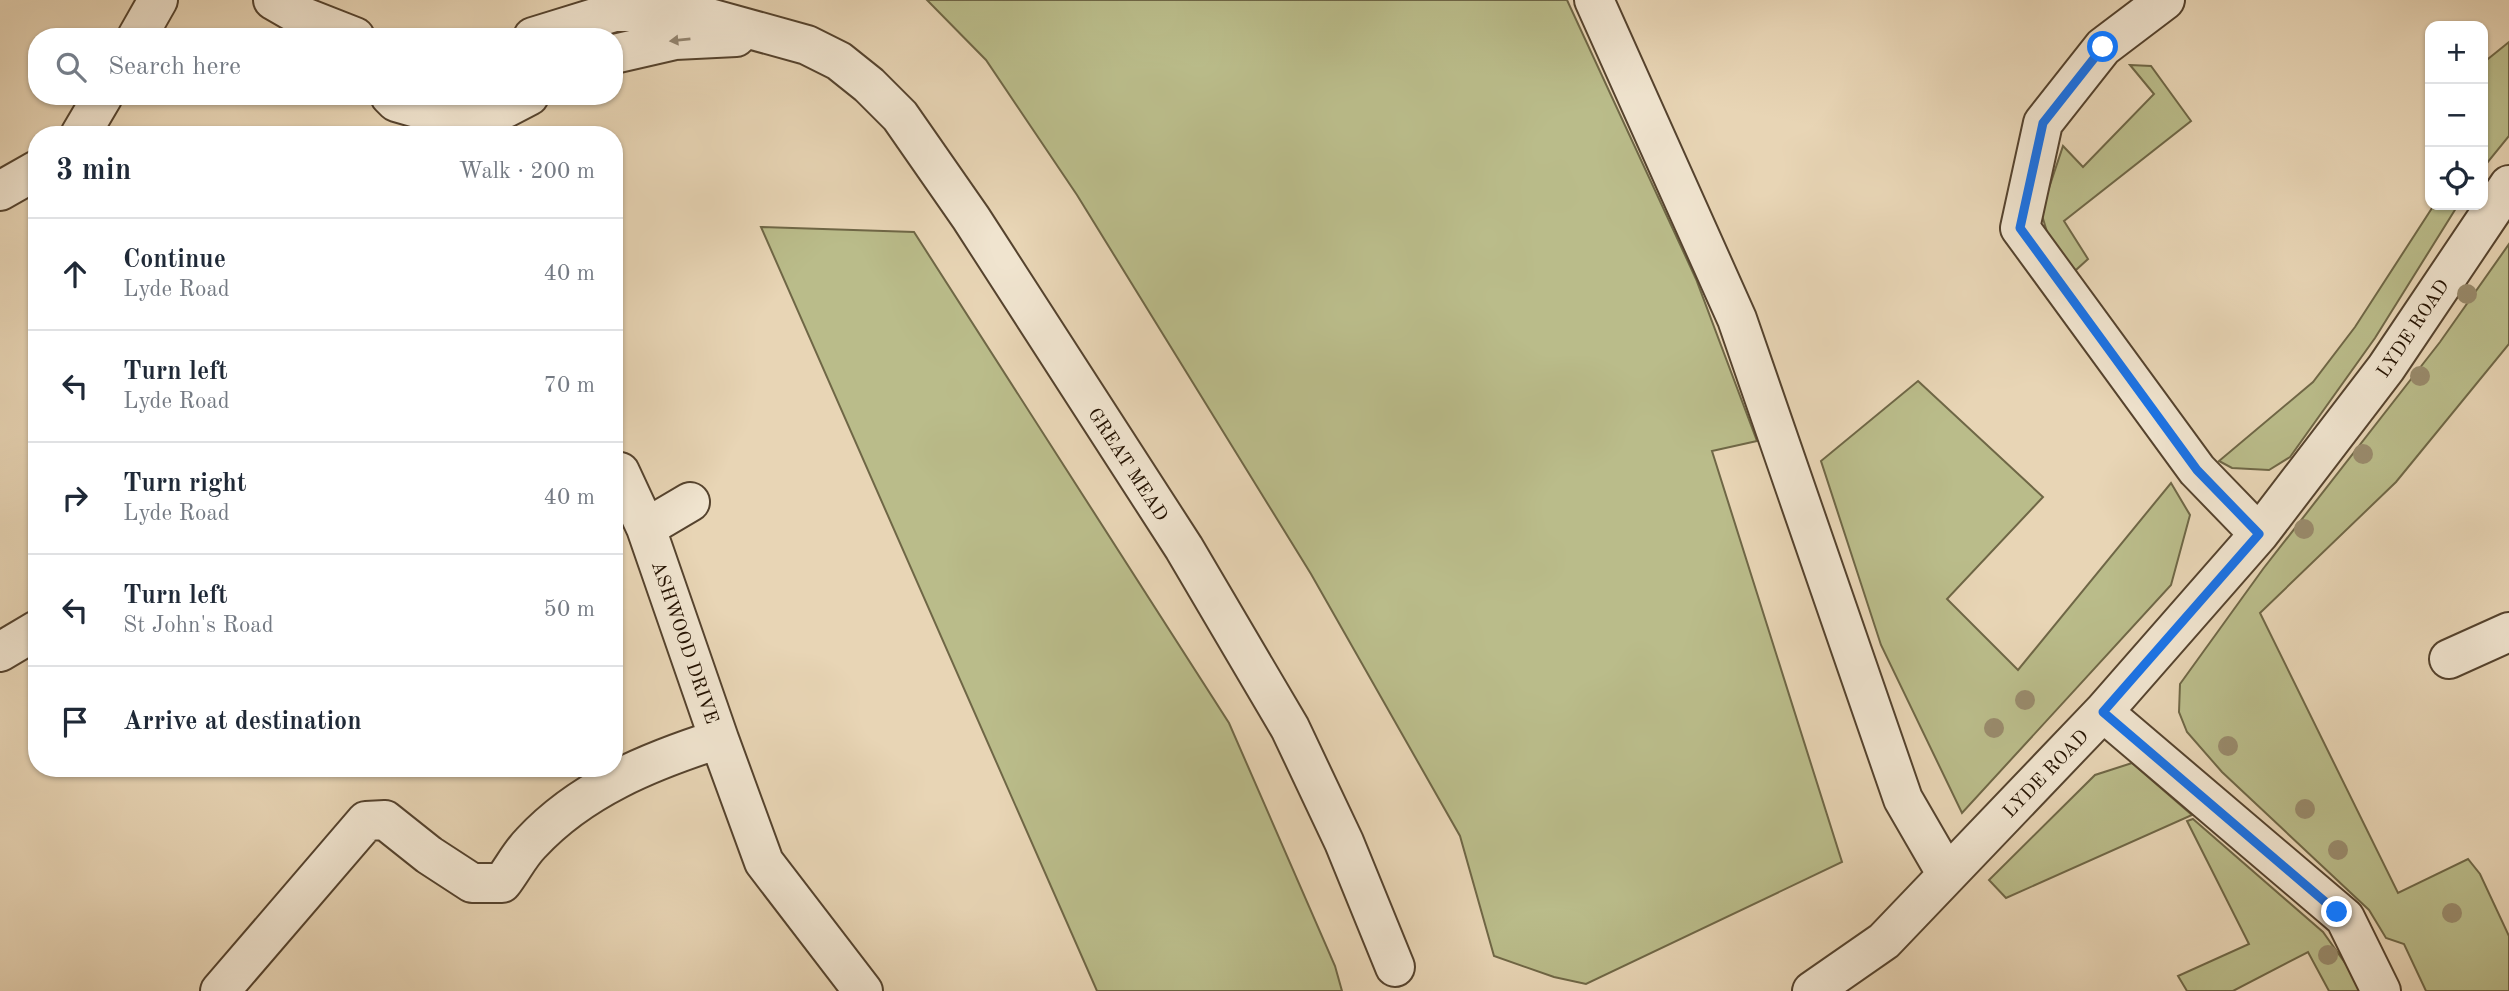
<!DOCTYPE html>
<html lang="en">
<head>
<meta charset="utf-8">
<style>
	:root { --surface:#fff; --page:#f6f6f7; --text:#1f2937; --muted:#747a83; --line:#e0e1e3 }
	body { margin:0; font-family:"Old Standard TT",serif; background:var(--page); color:var(--text) }
	.controls { position:absolute; right:21px; top:21px; display:grid; overflow:hidden; border-radius:14px; box-shadow:0 2px 5px #0004 }
	.controls button { width:63px; height:63px; display:grid; place-items:center; padding:0; border:0; border-bottom:2px solid var(--line); background:var(--surface); color:var(--text); font:35px sans-serif }
	.stop { position:absolute; width:21px; height:21px; margin:-16px; border:5px solid #1a73e8; border-radius:50%; background:#fff }
	.stop.end { background:#1a73e8; border-color:#fff; box-shadow:0 2px 7px #0008 }
	.list { margin:0; padding:0; list-style:none }
	h2 { display:flex; justify-content:space-between; align-items:center; height:91px; margin:0; padding:0 28px; font-size:30px }
	h2 small { font-size:23px; font-weight:400; color:var(--muted) }
	.list li { display:grid; grid-template-columns:46px 1fr auto; gap:21px; align-items:center; box-sizing:border-box; height:112px; padding:0 28px; border-top:2px solid var(--line) }
	.list b { display:block; font-size:26px; white-space:nowrap }
	.list p { margin:0; font-size:23px; white-space:nowrap; color:var(--muted) }
	.list em { font-size:23px; font-style:normal; color:var(--muted) }
	.icon { flex:none; width:38px; height:38px; fill:none; stroke:currentColor; stroke-width:2; stroke-linecap:round; stroke-linejoin:round }
	.map { position:relative; flex:none; width:2509px; height:991px; overflow:hidden }
	.search { position:absolute; background:var(--surface); box-shadow:0 2px 5px #0004; left:28px; top:28px; width:595px; height:77px; display:flex; align-items:center; gap:18px; box-sizing:border-box; padding:0 24px; border-radius:28px; color:var(--muted); font-size:26px }
	.panel { position:absolute; background:var(--surface); box-shadow:0 2px 5px #0004; left:28px; top:126px; width:595px; height:651px; border-radius:28px }
	.map>svg:first-child { display:block }
	.green { fill:#babc8a; stroke:#6f6746; stroke-width:2 }
	.lines { fill:none; stroke-linecap:round; stroke-linejoin:round }
	.minor-casing { stroke:#55432e; stroke-width:42 }
	.minor { stroke:#f0e4cf; stroke-width:38 }
	.tree { fill:#998b6c }
	.oneway { fill:#948672 }
	.route { stroke:#1a73e8; stroke-width:9 }
	.labels { text-anchor:middle; stroke-width:5; stroke-linejoin:round; paint-order:stroke }
	.street-label { font-size:19px; fill:#241201; stroke:#f0e4cf }
</style>
</head>
<body>
<div class="map">
<svg width="2509" height="991" viewBox="0 0 2509 991">
	<rect width="100%" height="100%" fill="#e8d5b5"/>
	<filter id="stains"><feTurbulence type="fractalNoise" baseFrequency=".00286" numOctaves="4"/><feColorMatrix values="0 0 0 0 .2 0 0 0 0 .09 0 0 0 0 .02 0 0 0 .5 -.17"/></filter>
	<radialGradient id="worn" r=".72"><stop offset=".6" stop-color="#630" stop-opacity="0"/><stop offset="1" stop-color="#630" stop-opacity=".3"/></radialGradient>
	<path class="green" d="M 927,0 L 1567,0 L 1696,279 L 1757,441 L 1712,451 L 1842,862 L 1586,984 L 1554,977 L 1494,956 L 1460,836 L 1311,574 L 1077,195 L 986,60 Z
		M 2509,42 L 2509,136 L 2483,168 L 2483,63 Z
		M 2130,65 L 2151,66 L 2191,121 L 2064,221 L 2088,259 L 2066,279 L 2053,252 L 2041,212 L 2063,146 L 2083,167 L 2154,94 Z
		M 2434,205 L 2458,205 L 2375,338 L 2290,457 L 2269,470 L 2232,468 L 2219,461 L 2313,382 L 2355,327 Z
		M 761,227 L 914,232 L 1229,723 L 1335,966 L 1342,991 L 1097,991 Z
		M 2509,244 L 2509,344 L 2396,482 L 2260,613 L 2398,893 L 2468,859 L 2480,874 L 2509,936 L 2509,991 L 2426,991 L 2404,944 L 2386,938 L 2369,910 L 2222,772 L 2187,732 L 2179,712 L 2180,684 L 2263,569 L 2440,342 Z
		M 1918,381 L 2043,497 L 1947,599 L 2018,670 L 2171,483 L 2190,515 L 2171,585 L 1962,813 L 1881,645 L 1821,461 Z
		M 2132,763 L 2192,815 L 2006,898 L 1989,880 L 2095,775 Z
		M 2193,819 L 2323,932 L 2365,991 L 2329,991 L 2308,952 L 2233,991 L 2187,991 L 2178,976 L 2249,944 L 2187,821 Z"/>
	<g class="lines">
		<g class="minor-casing">
			<path id="minor" d="M 273,0 L 299,15 L 355,37
				M 1594,0 L 1737,319 L 1903,799 L 1947,875
				M 2165,0 L 2103,47 L 2043,123 L 2020,228 L 2197,470 L 2259,534
				M 137,37 L 158,0
				M 533,37 L 614,12 L 684,11 L 807,45 L 839,61 L 869,85 L 900,116 L 971,218 L 1184,548 L 1290,728 L 1344,842 L 1395,967
				M 614,54 L 675,40 L 736,37
				M 390,96 L 396,102 L 448,117 L 506,108 L 529,96
				M 80,135 L 103,96
				M 0,191 L 37,170
				M 646,528 L 690,502
				M 0,652 L 37,630
				M 2449,659 L 2509,632
				M 2103,712 L 2345,918 L 2381,991
				M 719,739 L 764,862 L 863,991
				M 220,991 L 366,821 L 385,820 L 429,855 L 472,883 L 502,883 C 512,870 520,854 531,843 C 581,789 650,761 719,739 L 646,528 L 620,472
				M 1812,991 L 1884,941 L 2103,712 L 2259,534 L 2386,368 L 2509,185"/>
		</g>
		<use href="#minor" class="minor"/>
	</g>
	<g class="tree">
		<circle cx="2467" cy="294" r="10"/>
		<circle cx="2420" cy="376" r="10"/>
		<circle cx="2363" cy="454" r="10"/>
		<circle cx="2304" cy="529" r="10"/>
		<circle cx="2025" cy="700" r="10"/>
		<circle cx="1994" cy="728" r="10"/>
		<circle cx="2228" cy="746" r="10"/>
		<circle cx="2305" cy="809" r="10"/>
		<circle cx="2338" cy="850" r="10"/>
		<circle cx="2452" cy="913" r="10"/>
		<circle cx="2328" cy="955" r="10"/>
	</g>
	<defs><path id="oneway-solid" d="M-6-.8H1V-3.2L6.5 0L1 3.2V.8H-6Z" transform="scale(1.75)"/></defs>
	<use class="oneway" href="#oneway-solid" transform="translate(680 40) rotate(174)"/>
	<g class="lines">
		<path class="route" d="M 2103,47 L 2043,123 L 2020,228 L 2197,470 L 2259,534 L 2103,712 L 2337,912"/>
	</g>
	<g class="labels">
		<g class="street-label">
			<text transform="translate(2412 328) rotate(-56)" y="7">LYDE ROAD</text>
			<text transform="translate(1129 464) rotate(57)" y="7">GREAT MEAD</text>
			<text transform="translate(686 642) rotate(71)" y="7">ASHWOOD DRIVE</text>
			<text transform="translate(2045 773) rotate(-46)" y="7">LYDE ROAD</text>
		</g>
	</g>
	<rect width="100%" height="100%" filter="url(#stains)"/>
	<rect width="100%" height="100%" fill="url(#worn)"/>
</svg>
<div class="controls">
<button>+</button>
<button>−</button>
<button><svg class="icon" aria-label="locate" viewBox="0 0 24 24"><circle cx="12" cy="12" r="6"/><path d="M12 2v4M12 18v4M2 12h4M18 12h4"/></svg></button>
</div>
<div class="stop" style="left:2103px;top:47px"></div>
<div class="stop end" style="left:2337px;top:912px"></div>
<div class="search"><svg class="icon" aria-label="search" viewBox="0 0 24 24"><circle cx="10" cy="10" r="6"/><path d="M15 15l6 6"/></svg>Search here</div>
<section class="panel">
<h2>3 min<small>Walk · 200 m</small></h2>
<ul class="list">
<li><svg class="icon" aria-label="ahead" viewBox="0 0 24 24"><path d="M12 20V5M6 11l6-6 6 6"/></svg><div><b>Continue</b><p>Lyde Road</p></div><em>40 m</em></li>
<li><svg class="icon" aria-label="left" viewBox="0 0 24 24"><path d="M17 20v-9H6M10 6l-5 5 5 5"/></svg><div><b>Turn left</b><p>Lyde Road</p></div><em>70 m</em></li>
<li><svg class="icon" aria-label="right" viewBox="0 0 24 24"><path d="M7 20v-9h11M14 6l5 5-5 5"/></svg><div><b>Turn right</b><p>Lyde Road</p></div><em>40 m</em></li>
<li><svg class="icon" aria-label="left" viewBox="0 0 24 24"><path d="M17 20v-9H6M10 6l-5 5 5 5"/></svg><div><b>Turn left</b><p>St John's Road</p></div><em>50 m</em></li>
<li><svg class="icon" aria-label="arrive" viewBox="0 0 24 24"><path d="M6 21V4h12l-3 4 3 4H6"/></svg><div><b>Arrive at destination</b></div></li>
</ul>
</section>
</div>
</body>
</html>
